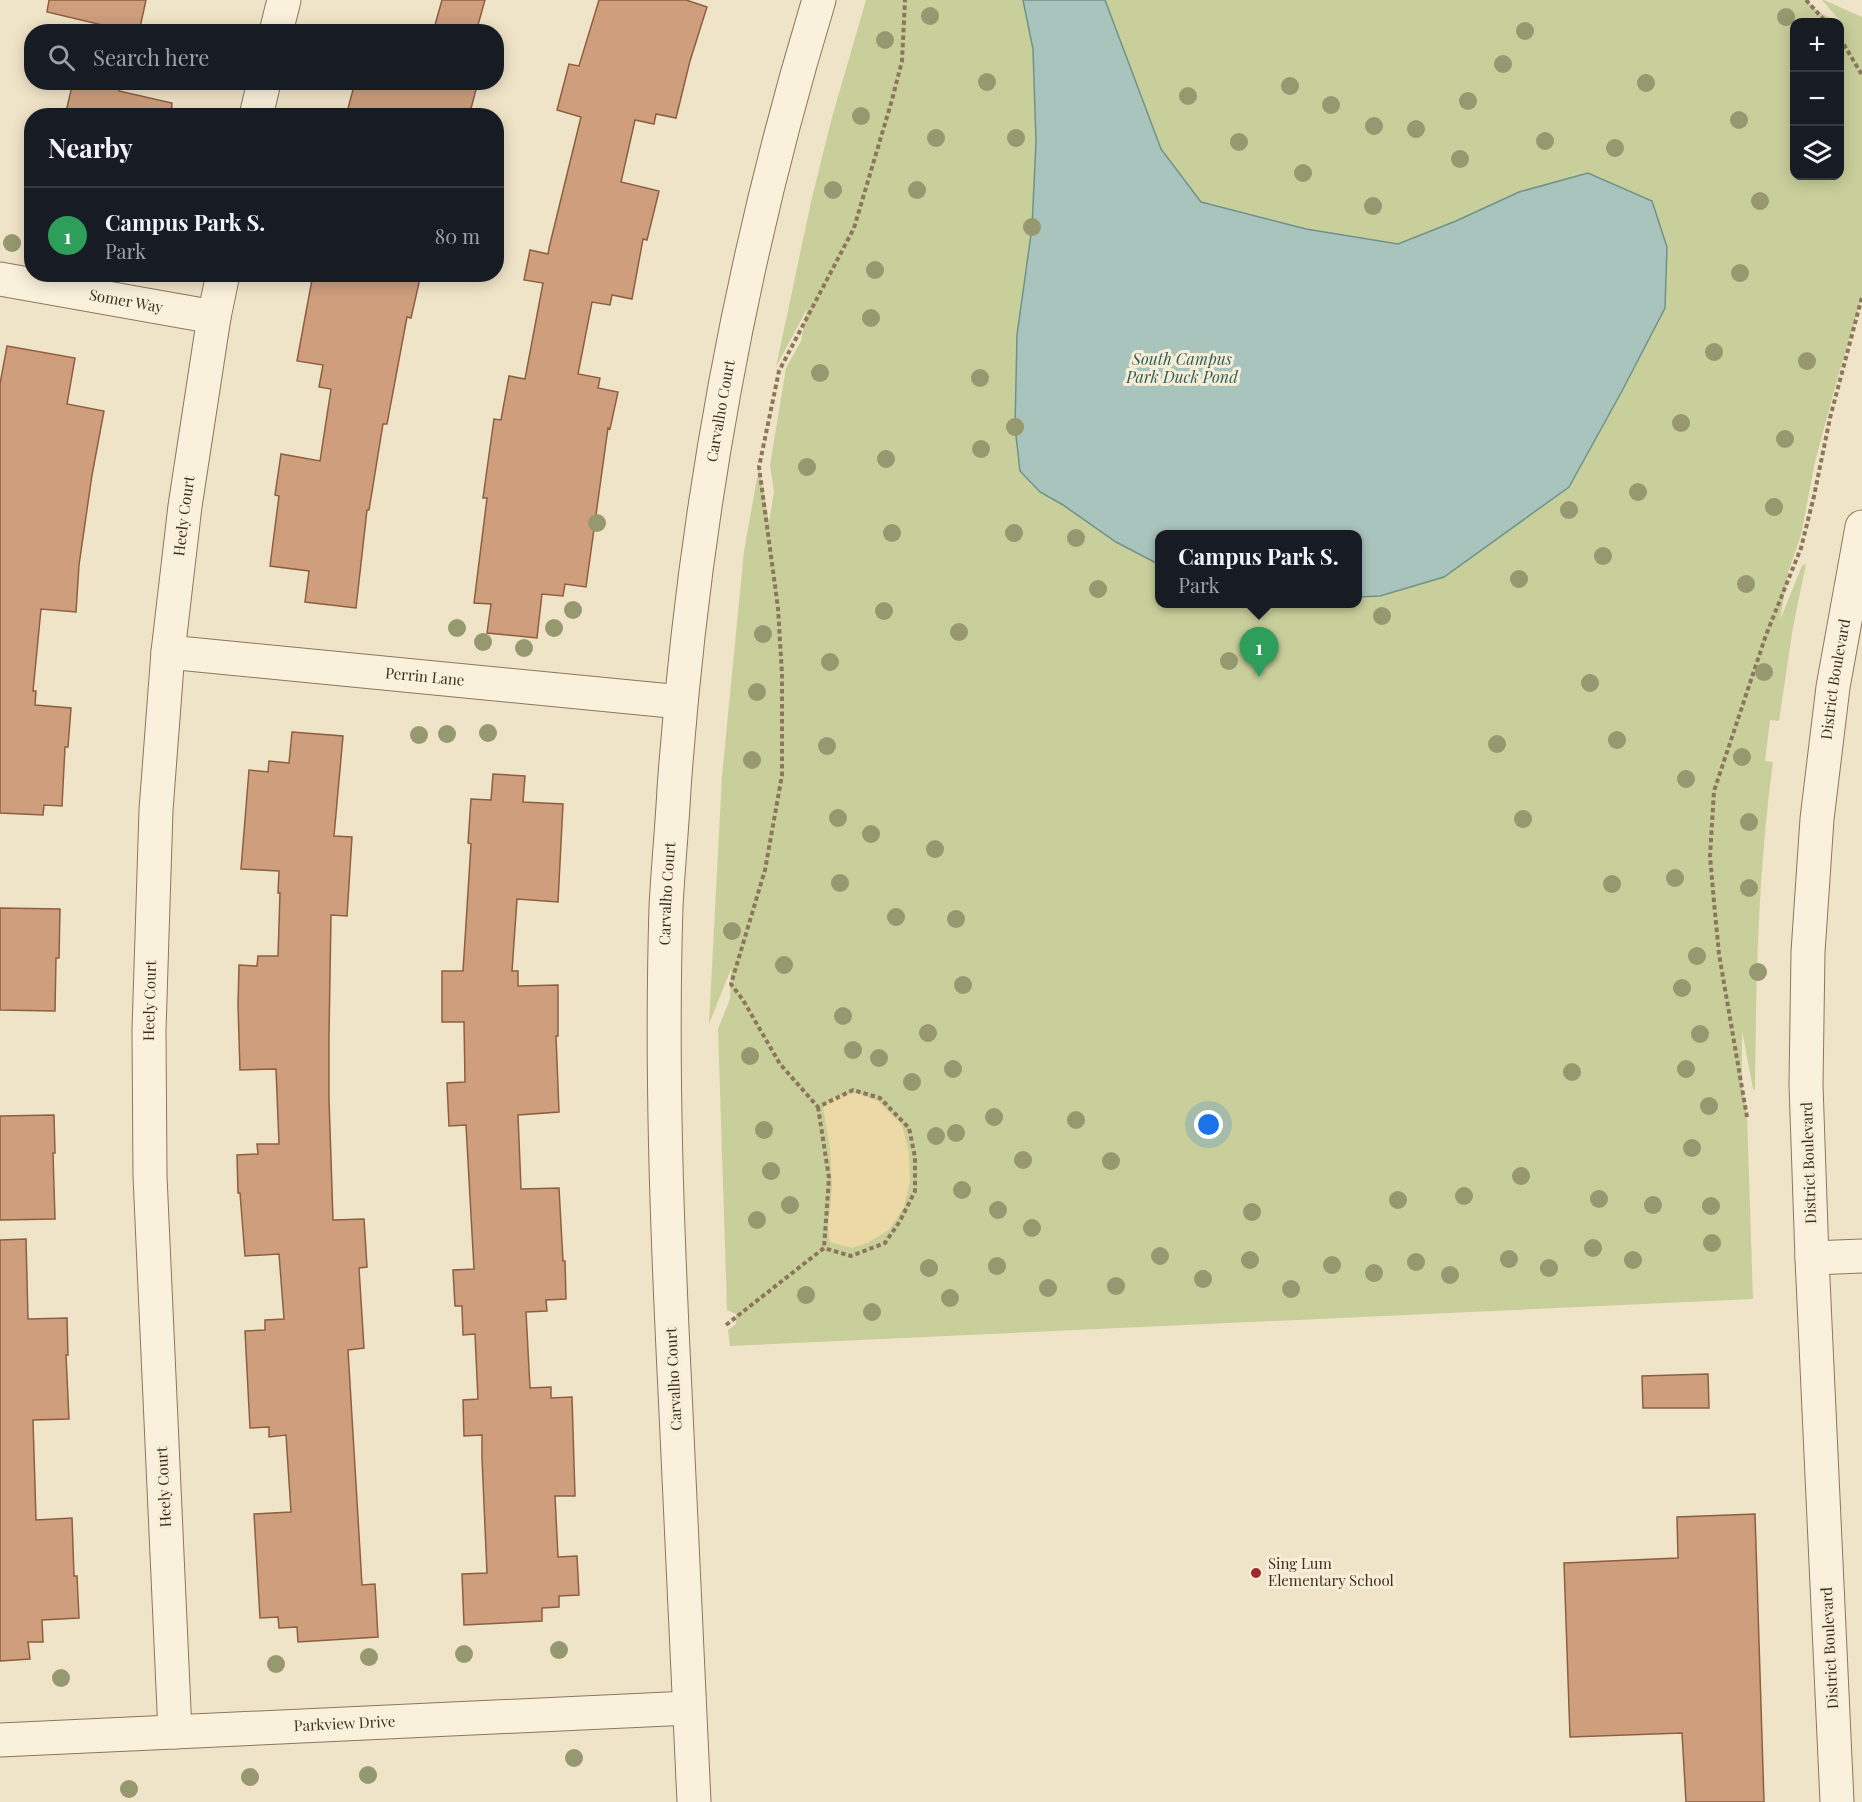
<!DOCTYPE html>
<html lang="en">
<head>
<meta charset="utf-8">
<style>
	:root { --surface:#171b24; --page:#20242c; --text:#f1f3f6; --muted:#9ea1a6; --line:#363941; --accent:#cc999b }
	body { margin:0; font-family:"Playfair Display",serif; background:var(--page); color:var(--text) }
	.controls { position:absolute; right:18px; top:18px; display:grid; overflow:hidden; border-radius:12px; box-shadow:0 3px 15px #0003 }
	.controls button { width:54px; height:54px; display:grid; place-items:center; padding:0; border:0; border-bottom:2px solid var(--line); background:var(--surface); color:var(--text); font:30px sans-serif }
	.you { position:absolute; left:1209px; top:1125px; width:21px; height:21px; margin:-15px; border:4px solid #fff; border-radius:50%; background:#1a73e8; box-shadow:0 0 0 9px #1a73e833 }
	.badge { display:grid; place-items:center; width:39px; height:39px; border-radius:50%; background:var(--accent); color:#fff; font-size:20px; font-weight:700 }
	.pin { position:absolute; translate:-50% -50px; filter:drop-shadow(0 2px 3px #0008) }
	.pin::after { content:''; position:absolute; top:32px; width:21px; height:18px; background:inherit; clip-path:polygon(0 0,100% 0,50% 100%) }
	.popup { position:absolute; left:1155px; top:530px; width:207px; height:78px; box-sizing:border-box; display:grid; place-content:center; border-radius:12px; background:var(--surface); filter:drop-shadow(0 2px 4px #0005); font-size:20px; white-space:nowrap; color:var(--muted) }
	.popup b { font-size:22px; color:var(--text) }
	.popup::after { content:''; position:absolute; left:50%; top:100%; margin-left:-12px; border:12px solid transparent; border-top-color:var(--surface) }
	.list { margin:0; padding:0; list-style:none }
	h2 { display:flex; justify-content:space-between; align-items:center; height:78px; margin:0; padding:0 24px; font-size:26px }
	h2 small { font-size:20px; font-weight:400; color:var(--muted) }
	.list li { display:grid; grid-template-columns:39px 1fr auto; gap:18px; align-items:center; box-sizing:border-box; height:96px; padding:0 24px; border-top:2px solid var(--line) }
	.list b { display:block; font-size:22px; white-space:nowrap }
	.list p { margin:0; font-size:20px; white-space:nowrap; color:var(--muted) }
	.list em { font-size:20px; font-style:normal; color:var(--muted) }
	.icon { flex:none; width:33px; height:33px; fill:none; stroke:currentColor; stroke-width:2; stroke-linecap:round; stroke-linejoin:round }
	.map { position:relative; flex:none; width:1862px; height:1802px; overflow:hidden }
	.search { position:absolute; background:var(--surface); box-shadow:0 3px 15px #0003; left:24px; top:24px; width:480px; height:66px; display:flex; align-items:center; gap:15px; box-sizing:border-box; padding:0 21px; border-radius:24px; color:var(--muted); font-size:22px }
	.panel { position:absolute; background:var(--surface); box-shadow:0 3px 15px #0003; left:24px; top:108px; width:480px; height:174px; border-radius:24px }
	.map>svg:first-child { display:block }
	.green { fill:#c9cf9b; fill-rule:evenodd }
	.sand { fill:#ecd9a5 }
	.water { fill:#a9c4bc; stroke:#6f938a; stroke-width:1.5 }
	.building { fill:#cf9f7d; stroke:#8d5f41; stroke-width:1.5 }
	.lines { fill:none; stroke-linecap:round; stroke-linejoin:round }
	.minor-casing { stroke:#8d765c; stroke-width:35 }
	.path { stroke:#8d765c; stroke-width:4; stroke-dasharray:4.5 3; stroke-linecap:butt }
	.minor { stroke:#faf1dc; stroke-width:33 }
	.tree { fill:#96986f }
	.poi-dot { fill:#9e2a2b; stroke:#f7eed8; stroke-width:2 }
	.labels { text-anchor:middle; stroke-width:6; stroke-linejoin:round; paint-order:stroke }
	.street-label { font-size:15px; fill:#3d2e20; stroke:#f7eed8 }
	.poi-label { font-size:15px; fill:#3d2e20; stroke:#f7eed8; text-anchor:start }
	.water-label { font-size:16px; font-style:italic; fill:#2f5d5a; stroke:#f7eed8 }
</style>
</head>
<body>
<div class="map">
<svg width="1862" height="1802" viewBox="0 0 1862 1802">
	<rect width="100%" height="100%" fill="#f0e4c8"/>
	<path class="green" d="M 866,0 L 1807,0 L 1818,12 L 1842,23 L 1822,0 L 1824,0 L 1862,17 L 1862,297 L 1839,373 L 1815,462 L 1801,535 L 1788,573 L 1780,620 L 1802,566 L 1806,564 L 1793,627 L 1779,721 L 1770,720 L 1765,761 L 1773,762 C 1758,871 1756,981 1755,1090 L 1753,1089 L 1742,1031 L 1742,1086 L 1747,1114 L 1753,1299 L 730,1346 L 728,1330 L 736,1324 L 736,1314 L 727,1310 L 718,1029 L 730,999 L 731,969 L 709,1024 L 722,776 L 744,551 L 759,467 L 769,522 L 774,492 L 770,465 L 786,368 L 801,341 L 807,309 L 776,367 L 811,202 L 831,121 ZM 1794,22 L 1840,22 L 1840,176 L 1794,176 ZM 1160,534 L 1358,534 L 1358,604 L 1160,604 Z"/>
	<path class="sand" d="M 856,1093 L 878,1101 L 902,1125 L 909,1152 L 910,1181 L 904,1207 L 889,1230 L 867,1243 L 852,1248 L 830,1242 L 828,1228 L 832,1187 L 830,1148 L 823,1106 L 837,1096 Z"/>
	<path class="water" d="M 1023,0 L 1105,0 L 1161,149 L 1201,202 L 1306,229 L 1398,244 L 1456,221 L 1519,192 L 1588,173 L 1652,201 L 1667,247 L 1665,308 L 1622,391 L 1569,487 L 1444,577 L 1380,596 L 1358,597 L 1358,534 L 1160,534 L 1160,565 L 1116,542 L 1063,505 L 1040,492 L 1020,471 L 1015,427 L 1017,335 L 1032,227 L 1036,142 L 1033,49 Z"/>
	<path class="building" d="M 49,0 L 146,0 L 139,32 L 132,32 L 47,12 Z
		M 442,0 L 485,0 L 476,32 L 433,32 Z
		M 599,0 L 686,0 L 707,7 L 690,61 L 676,118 L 656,114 L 654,124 L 635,120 L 621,182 L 659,191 L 647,240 L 643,239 L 632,299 L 612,295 L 610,305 L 592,302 L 578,374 L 600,378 L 598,388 L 618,392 L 610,429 L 608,428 L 586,587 L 565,584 L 563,596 L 542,594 L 537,638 L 487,633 L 491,604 L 474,603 L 487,498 L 483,498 L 494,419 L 501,420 L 509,376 L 525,379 L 543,283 L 524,280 L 530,250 L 548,254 L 549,248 L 581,117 L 557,110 L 569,64 L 579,66 Z
		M 73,82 L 121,82 L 119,91 L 172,103 L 171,116 L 65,116 Z
		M 355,82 L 478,82 L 469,116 L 346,116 Z
		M 313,274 L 421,274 L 411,318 L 407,317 L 387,424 L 383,424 L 369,510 L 367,510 L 356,608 L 305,602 L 309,571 L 270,566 L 279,496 L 275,495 L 281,454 L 320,461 L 331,389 L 319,387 L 323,365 L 297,361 Z
		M 7,346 L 75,358 L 67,404 L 104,411 L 92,475 L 79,565 L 76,612 L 41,609 L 33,691 L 36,691 L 35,705 L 71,708 L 68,747 L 65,747 L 62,806 L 44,805 L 43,815 L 0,813 L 0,384 Z
		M 292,732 L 343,736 L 334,836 L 352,837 L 347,916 L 331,915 L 329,1035 L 329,1099 L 333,1220 L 364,1219 L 367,1267 L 359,1268 L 364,1348 L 348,1350 L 362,1585 L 375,1584 L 378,1637 L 298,1642 L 297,1627 L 279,1628 L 278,1617 L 260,1618 L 254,1514 L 291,1512 L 286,1435 L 269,1437 L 269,1427 L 250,1428 L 245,1331 L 265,1330 L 265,1320 L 284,1319 L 279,1254 L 245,1256 L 240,1193 L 238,1193 L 237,1155 L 258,1154 L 257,1144 L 279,1144 L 276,1069 L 240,1070 L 238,1005 L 239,965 L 257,966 L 258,956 L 278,956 L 280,893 L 278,893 L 279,871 L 241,869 L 249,770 L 268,772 L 269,761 L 289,763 Z
		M 493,774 L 525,776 L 523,802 L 563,804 L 558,902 L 517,899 L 512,971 L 518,971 L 518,986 L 558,985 L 558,1036 L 556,1036 L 559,1112 L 518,1115 L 521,1189 L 559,1188 L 563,1261 L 565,1261 L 566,1299 L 546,1300 L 547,1311 L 526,1312 L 530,1388 L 551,1387 L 551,1398 L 572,1397 L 575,1496 L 555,1496 L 558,1557 L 577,1556 L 579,1595 L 559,1596 L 559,1607 L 542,1608 L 542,1621 L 464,1625 L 462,1574 L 487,1573 L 482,1458 L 482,1435 L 464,1436 L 463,1400 L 478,1399 L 475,1334 L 463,1335 L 462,1306 L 455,1306 L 453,1270 L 474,1269 L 466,1125 L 449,1126 L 447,1083 L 465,1082 L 464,1022 L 442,1022 L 442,971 L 463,971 L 471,844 L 468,843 L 471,799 L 491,800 Z
		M 0,908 L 60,909 L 59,958 L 56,958 L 55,1011 L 0,1010 Z
		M 54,1115 L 55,1153 L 53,1153 L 55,1219 L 0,1220 L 0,1116 Z
		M 26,1239 L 28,1319 L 67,1318 L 68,1355 L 66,1355 L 69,1419 L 33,1420 L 36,1520 L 72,1518 L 74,1576 L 77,1576 L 79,1618 L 42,1620 L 43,1642 L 28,1642 L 30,1659 L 0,1661 L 0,1240 Z
		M 1708,1374 L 1709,1408 L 1643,1408 L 1642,1376 Z
		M 1755,1514 L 1764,1802 L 1686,1802 L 1682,1733 L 1570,1737 L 1564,1563 L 1678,1558 L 1677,1517 Z"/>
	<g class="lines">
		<g class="minor-casing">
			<g id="minor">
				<path d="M 276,32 L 284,0"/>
				<path d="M 256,116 L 264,82"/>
				<path id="s1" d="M 0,279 L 214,317"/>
				<path id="s2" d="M 168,652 L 681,702"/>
				<path d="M 1812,1258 L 1862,1256"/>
				<path id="s3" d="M 175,1732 L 150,1176 L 149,1030 L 156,810 L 168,652 L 185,506 L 214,317 L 223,274"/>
				<path id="s4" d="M 0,1740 L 689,1708"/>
				<path id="s5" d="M 694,1802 C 687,1665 681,1528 675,1391 C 667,1230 661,1069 666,907 C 668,868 672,828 674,789 C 693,522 741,256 819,0"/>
				<path id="s6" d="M 1837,1802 L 1812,1258 L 1806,1085 L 1808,952 L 1817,819 L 1833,687 L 1862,527"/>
			</g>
		</g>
		<path class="path" d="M 1806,0 L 1826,22
			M 1840,38 L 1862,75
			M 818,1107 L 829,1178 L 824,1248
			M 1747,1117 L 1719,954 L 1714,902 L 1710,856 L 1714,791 L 1766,635 L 1801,548 L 1814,496 L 1830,418 L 1862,297
			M 726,1325 L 824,1248 L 851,1256 L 885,1243 L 900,1221 L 915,1191 L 915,1157 L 909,1128 L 880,1098 L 853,1090 L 818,1107 L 780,1064 L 743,1000 L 731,984 L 765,870 L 782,775 L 782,674 L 778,608 L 759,467 L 779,371 L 854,228 L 892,100 L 902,61 L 905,0"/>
		<use href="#minor" class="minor"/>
	</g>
	<g class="tree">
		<circle cx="930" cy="16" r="9"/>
		<circle cx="1786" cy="17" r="9"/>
		<circle cx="1525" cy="31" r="9"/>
		<circle cx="885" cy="40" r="9"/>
		<circle cx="1503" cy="64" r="9"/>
		<circle cx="987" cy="82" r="9"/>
		<circle cx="1646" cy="83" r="9"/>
		<circle cx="1290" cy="86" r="9"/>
		<circle cx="1188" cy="96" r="9"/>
		<circle cx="1468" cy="101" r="9"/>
		<circle cx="1331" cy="105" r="9"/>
		<circle cx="861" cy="116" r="9"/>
		<circle cx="1739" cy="120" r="9"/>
		<circle cx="1374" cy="126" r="9"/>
		<circle cx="1416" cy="129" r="9"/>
		<circle cx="936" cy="138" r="9"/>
		<circle cx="1016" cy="138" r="9"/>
		<circle cx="1545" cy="141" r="9"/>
		<circle cx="1239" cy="142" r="9"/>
		<circle cx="1615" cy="148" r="9"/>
		<circle cx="1460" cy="159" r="9"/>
		<circle cx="1303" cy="173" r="9"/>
		<circle cx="833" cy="190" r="9"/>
		<circle cx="917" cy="190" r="9"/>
		<circle cx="1760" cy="201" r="9"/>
		<circle cx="1373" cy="206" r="9"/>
		<circle cx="1032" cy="227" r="9"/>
		<circle cx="12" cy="243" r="9"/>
		<circle cx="875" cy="270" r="9"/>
		<circle cx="1740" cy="273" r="9"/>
		<circle cx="871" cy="318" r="9"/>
		<circle cx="1714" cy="352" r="9"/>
		<circle cx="1807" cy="361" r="9"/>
		<circle cx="820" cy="373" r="9"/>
		<circle cx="980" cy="378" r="9"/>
		<circle cx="1681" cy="423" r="9"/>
		<circle cx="1015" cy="427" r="9"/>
		<circle cx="1785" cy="439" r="9"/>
		<circle cx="981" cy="449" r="9"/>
		<circle cx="886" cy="459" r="9"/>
		<circle cx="807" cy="467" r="9"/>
		<circle cx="1638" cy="492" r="9"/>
		<circle cx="1774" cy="507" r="9"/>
		<circle cx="1569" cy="510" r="9"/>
		<circle cx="597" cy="523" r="9"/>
		<circle cx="892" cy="533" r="9"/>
		<circle cx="1014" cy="533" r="9"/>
		<circle cx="1076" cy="538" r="9"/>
		<circle cx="1603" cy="556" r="9"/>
		<circle cx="1519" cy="579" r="9"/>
		<circle cx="1746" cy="584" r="9"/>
		<circle cx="1098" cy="589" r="9"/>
		<circle cx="573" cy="610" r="9"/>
		<circle cx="884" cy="611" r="9"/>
		<circle cx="1382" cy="616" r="9"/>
		<circle cx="457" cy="628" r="9"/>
		<circle cx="554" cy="628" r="9"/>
		<circle cx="959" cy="632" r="9"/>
		<circle cx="763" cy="634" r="9"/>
		<circle cx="483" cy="642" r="9"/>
		<circle cx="524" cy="648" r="9"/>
		<circle cx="1229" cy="661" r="9"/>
		<circle cx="830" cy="662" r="9"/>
		<circle cx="1764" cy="672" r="9"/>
		<circle cx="1590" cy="683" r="9"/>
		<circle cx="757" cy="692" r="9"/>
		<circle cx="488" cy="733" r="9"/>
		<circle cx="447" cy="734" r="9"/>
		<circle cx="419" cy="735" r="9"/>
		<circle cx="1617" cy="740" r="9"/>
		<circle cx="1497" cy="744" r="9"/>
		<circle cx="827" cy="746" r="9"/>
		<circle cx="1742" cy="757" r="9"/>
		<circle cx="752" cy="760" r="9"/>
		<circle cx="1686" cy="779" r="9"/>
		<circle cx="838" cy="818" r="9"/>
		<circle cx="1523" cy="819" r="9"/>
		<circle cx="1749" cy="822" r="9"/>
		<circle cx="871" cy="834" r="9"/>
		<circle cx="935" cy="849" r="9"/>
		<circle cx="1675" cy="878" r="9"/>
		<circle cx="840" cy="883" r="9"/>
		<circle cx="1612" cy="884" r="9"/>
		<circle cx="1749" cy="888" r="9"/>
		<circle cx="896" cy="917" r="9"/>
		<circle cx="956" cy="919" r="9"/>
		<circle cx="732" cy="931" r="9"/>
		<circle cx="1697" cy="956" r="9"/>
		<circle cx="784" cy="965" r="9"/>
		<circle cx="1758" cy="972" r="9"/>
		<circle cx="963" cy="985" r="9"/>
		<circle cx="1682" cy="988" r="9"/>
		<circle cx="843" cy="1016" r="9"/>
		<circle cx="928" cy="1033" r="9"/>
		<circle cx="1700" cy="1034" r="9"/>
		<circle cx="853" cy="1050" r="9"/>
		<circle cx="750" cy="1056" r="9"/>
		<circle cx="879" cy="1058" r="9"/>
		<circle cx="953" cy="1069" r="9"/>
		<circle cx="1686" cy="1069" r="9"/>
		<circle cx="1572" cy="1072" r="9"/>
		<circle cx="912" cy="1082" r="9"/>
		<circle cx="1709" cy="1106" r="9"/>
		<circle cx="994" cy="1117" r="9"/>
		<circle cx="1076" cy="1120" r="9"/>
		<circle cx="764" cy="1130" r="9"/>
		<circle cx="956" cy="1133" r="9"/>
		<circle cx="936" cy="1136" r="9"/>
		<circle cx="1692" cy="1148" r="9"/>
		<circle cx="1023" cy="1160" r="9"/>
		<circle cx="1111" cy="1161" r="9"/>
		<circle cx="771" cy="1171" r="9"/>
		<circle cx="1521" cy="1176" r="9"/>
		<circle cx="962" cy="1190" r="9"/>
		<circle cx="1464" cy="1196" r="9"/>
		<circle cx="1599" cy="1199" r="9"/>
		<circle cx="1398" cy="1200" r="9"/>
		<circle cx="790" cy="1205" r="9"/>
		<circle cx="1653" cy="1205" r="9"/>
		<circle cx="1711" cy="1206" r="9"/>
		<circle cx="998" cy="1210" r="9"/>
		<circle cx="1252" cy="1212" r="9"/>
		<circle cx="757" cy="1220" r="9"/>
		<circle cx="1032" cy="1228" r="9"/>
		<circle cx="1712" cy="1243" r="9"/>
		<circle cx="1593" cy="1248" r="9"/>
		<circle cx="1160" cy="1256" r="9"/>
		<circle cx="1509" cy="1259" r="9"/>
		<circle cx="1250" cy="1260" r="9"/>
		<circle cx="1633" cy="1260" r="9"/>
		<circle cx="1416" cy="1262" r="9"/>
		<circle cx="1332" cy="1265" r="9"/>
		<circle cx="997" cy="1266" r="9"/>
		<circle cx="929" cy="1268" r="9"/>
		<circle cx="1549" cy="1268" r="9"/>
		<circle cx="1374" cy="1273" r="9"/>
		<circle cx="1450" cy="1275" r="9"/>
		<circle cx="1203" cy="1279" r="9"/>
		<circle cx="1116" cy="1286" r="9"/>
		<circle cx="1048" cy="1288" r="9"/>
		<circle cx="1291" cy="1289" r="9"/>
		<circle cx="806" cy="1295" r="9"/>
		<circle cx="950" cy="1298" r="9"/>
		<circle cx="872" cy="1312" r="9"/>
		<circle cx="559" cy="1650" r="9"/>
		<circle cx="464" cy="1654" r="9"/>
		<circle cx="369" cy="1657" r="9"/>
		<circle cx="276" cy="1664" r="9"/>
		<circle cx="61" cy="1678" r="9"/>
		<circle cx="574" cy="1758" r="9"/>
		<circle cx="368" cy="1775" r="9"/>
		<circle cx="250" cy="1777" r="9"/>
		<circle cx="129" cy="1789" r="9"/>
	</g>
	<circle class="poi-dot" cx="1256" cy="1573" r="6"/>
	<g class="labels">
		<g class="street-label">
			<text dy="5" stroke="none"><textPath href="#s1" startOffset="128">Somer Way</textPath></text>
			<text dy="5" stroke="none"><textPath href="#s5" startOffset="1395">Carvalho Court</textPath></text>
			<text dy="5" stroke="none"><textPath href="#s3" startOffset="1218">Heely Court</textPath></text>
			<text dy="5" stroke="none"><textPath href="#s2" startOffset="258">Perrin Lane</textPath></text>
			<text dy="5" stroke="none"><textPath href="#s6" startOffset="1125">District Boulevard</textPath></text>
			<text dy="5" stroke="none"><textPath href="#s5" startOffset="909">Carvalho Court</textPath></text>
			<text dy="5" stroke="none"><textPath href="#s3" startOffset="732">Heely Court</textPath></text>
			<text transform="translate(1809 1163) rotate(-92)" y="5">District Boulevard</text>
			<text transform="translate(674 1379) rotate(-93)" y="5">Carvalho Court</text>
			<text transform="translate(164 1487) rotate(-93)" y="5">Heely Court</text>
			<text transform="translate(1830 1648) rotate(-93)" y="5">District Boulevard</text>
			<text dy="5" stroke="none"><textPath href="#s4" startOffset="345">Parkview Drive</textPath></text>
		</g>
		<g class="poi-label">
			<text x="1268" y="1569">Sing Lum<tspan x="1268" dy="17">Elementary School</tspan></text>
		</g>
		<g class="water-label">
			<text x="1182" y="365">South Campus<tspan x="1182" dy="18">Park Duck Pond</tspan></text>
		</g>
	</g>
</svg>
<div class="controls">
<button>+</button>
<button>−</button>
<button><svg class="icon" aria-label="layers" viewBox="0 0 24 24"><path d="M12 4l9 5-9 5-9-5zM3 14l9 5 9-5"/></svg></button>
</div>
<div class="you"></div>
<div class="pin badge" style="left:1259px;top:677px;background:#2e9e5b">1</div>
<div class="popup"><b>Campus Park S.</b>Park</div>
<div class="search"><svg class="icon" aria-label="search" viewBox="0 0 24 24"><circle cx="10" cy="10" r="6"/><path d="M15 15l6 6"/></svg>Search here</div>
<section class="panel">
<h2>Nearby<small></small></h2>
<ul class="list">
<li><span class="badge" style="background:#2e9e5b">1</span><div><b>Campus Park S.</b><p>Park</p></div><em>80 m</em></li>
</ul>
</section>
</div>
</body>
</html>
